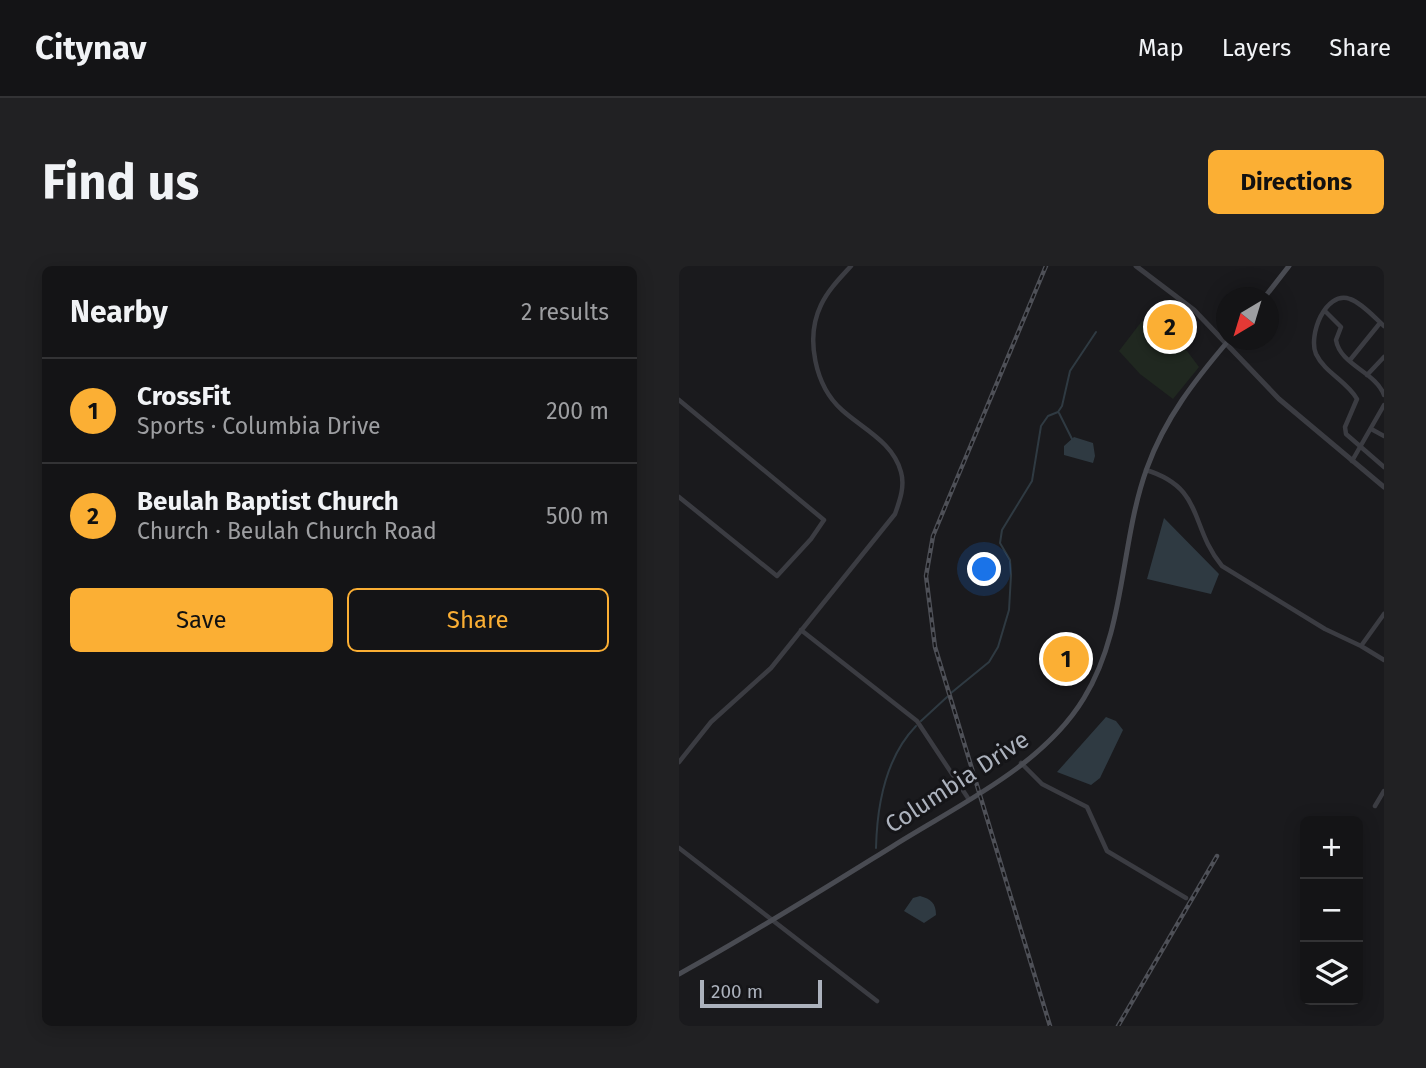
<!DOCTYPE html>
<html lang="en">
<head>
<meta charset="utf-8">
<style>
	:root { --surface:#141416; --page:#212123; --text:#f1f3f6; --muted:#9d9ea1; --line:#333335; --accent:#fbaf34 }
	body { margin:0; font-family:"Fira Sans",sans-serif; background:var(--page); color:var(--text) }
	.controls { position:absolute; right:21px; bottom:21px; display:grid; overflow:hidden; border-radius:10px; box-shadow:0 4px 18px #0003 }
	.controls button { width:63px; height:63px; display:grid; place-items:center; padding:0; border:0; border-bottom:2px solid var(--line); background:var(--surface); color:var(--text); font:35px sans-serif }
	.compass { position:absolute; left:537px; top:21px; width:63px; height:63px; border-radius:50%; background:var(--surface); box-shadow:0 4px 18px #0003; rotate:218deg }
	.scale { position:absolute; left:21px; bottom:18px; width:122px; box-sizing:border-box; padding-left:7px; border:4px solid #acb2bd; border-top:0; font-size:19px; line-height:24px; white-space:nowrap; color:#acb2bd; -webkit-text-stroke:5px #151518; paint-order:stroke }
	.you { position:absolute; left:306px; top:304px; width:24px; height:24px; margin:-18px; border:5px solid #fff; border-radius:50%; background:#1a73e8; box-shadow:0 0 0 10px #1a73e833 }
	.badge { display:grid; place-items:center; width:46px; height:46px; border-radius:50%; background:var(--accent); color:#111; font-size:23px; font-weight:700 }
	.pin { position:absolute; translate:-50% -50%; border:4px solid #fff; box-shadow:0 2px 7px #0006 }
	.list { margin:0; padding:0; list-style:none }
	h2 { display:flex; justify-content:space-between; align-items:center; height:91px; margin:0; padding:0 28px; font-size:30px }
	h2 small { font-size:23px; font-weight:400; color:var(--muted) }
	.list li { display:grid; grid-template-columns:46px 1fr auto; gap:21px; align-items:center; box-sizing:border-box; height:105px; padding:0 28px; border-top:2px solid var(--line) }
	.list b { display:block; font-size:26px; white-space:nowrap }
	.list p { margin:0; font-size:23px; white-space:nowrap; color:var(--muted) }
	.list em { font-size:23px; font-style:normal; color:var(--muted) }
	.actions { display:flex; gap:14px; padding:21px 28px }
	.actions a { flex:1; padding:16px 0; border:2px solid var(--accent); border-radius:10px; text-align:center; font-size:24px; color:var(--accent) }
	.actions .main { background:var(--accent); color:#111 }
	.icon { flex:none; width:38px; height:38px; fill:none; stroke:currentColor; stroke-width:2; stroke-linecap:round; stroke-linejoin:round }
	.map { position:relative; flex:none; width:705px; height:760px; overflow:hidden; border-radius:10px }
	header { display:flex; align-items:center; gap:42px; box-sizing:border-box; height:98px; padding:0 35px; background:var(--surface); border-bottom:2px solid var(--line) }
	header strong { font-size:33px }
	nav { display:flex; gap:38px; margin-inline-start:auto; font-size:24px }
	.intro { display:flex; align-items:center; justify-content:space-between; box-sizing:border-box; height:168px; padding:0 42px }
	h1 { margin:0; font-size:49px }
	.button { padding:18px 32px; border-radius:10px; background:var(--accent); color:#111; font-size:24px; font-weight:700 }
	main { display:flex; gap:42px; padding:0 42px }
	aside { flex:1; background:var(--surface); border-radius:10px; box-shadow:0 4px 18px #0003 }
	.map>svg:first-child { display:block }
	.green { fill:#202820 }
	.water { fill:#2f3a42 }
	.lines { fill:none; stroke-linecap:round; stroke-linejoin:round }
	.stream { stroke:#2f3a42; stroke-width:2 }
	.minor { stroke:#3b3c42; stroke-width:4.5 }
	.tertiary { stroke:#3b3c42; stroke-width:5 }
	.secondary { stroke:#494b52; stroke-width:5 }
	.rail-casing { stroke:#4e5057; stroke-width:4.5 }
	.rail { stroke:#151518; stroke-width:2; stroke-dasharray:5; stroke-linecap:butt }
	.labels { text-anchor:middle; stroke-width:6; stroke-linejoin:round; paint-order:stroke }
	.street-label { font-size:24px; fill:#acb2bd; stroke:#151518 }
</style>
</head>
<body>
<header>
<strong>Citynav</strong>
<nav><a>Map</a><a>Layers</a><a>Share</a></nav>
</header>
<div class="intro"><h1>Find us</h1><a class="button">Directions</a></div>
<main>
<aside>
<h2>Nearby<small>2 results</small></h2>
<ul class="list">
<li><span class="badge">1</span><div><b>CrossFit</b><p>Sports · Columbia Drive</p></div><em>200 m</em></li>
<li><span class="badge">2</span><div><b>Beulah Baptist Church</b><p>Church · Beulah Church Road</p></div><em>500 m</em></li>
</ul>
<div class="actions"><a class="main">Save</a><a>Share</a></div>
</aside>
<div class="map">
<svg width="705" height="760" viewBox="0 0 705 760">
	<rect width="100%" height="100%" fill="#1a1a1d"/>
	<path class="green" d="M 463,55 L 508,85 L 520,101 L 494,133 L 461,108 L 440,85 Z"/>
	<path class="water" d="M 395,171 L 414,177 L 416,190 L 414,197 L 385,189 L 385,180 Z
		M 485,252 L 540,308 L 532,328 L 468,313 Z
		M 427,451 L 437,455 L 444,464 L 421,512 L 412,519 L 378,506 Z
		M 241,630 C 252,633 257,637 257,649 L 245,657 L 225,645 L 234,632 Z"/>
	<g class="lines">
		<path class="stream" d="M 380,147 L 393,173
			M 272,427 L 310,396 L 319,381 L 330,344 L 332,309 L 331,294 L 321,277 L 323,264 L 353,215 L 362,160 L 369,150 L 379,146 L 383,140 L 391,105 L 417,66
			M 242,455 L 268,431
			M 197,582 C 198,540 207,491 237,460"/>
		<path class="minor" d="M 646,45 L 662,61 L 657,74 C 661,99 697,106 705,129
			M 705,60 C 696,52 683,37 671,33 C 646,24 629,70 637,88 C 646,107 668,115 678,133 L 666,161 L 667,168 L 705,201
			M 671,94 L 701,57
			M 688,109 L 705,91
			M 0,134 L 145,254 L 132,273 L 98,310 L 0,231
			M 694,164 L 705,170
			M 673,195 L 705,139
			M 467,204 C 526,222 510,260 543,300 L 646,363 L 682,380
			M 705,348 L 682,380 L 705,394
			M 122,364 L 238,455 L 289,532
			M 0,496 L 32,456 L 92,402 L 216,248 C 221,234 226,220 222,206 C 214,176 184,163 163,144 C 136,120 126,72 142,39 C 149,24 161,12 172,0
			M 342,497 L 363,518 L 408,541 L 428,585 L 507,632
			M 696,540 L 705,525
			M 0,582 L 198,735"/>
		<path class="tertiary" d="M 457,0 L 515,44 L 600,133 L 705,221"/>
		<path class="secondary" d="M 585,32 L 610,0
			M 0,708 C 73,668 143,624 214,580 C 279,539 364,500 405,432 C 447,364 441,276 468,202 C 486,152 516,114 550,74"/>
		<g class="rail-casing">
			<path id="rail" d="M 367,0 L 266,241 L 254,270 L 247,310 L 256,381 L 371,760
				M 439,760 L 538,590"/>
		</g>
		<use href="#rail" class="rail"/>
	</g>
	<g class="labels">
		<g class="street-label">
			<text transform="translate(278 516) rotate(-33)" y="8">Columbia Drive</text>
		</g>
	</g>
</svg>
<div class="controls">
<button>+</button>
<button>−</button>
<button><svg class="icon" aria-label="layers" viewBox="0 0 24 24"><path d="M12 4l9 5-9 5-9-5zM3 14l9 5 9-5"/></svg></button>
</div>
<svg class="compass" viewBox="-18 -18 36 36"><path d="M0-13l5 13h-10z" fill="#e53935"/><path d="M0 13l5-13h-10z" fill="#9d9ea1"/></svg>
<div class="scale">200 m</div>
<div class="you"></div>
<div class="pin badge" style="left:387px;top:393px">1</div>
<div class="pin badge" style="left:491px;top:61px">2</div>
</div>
</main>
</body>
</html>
